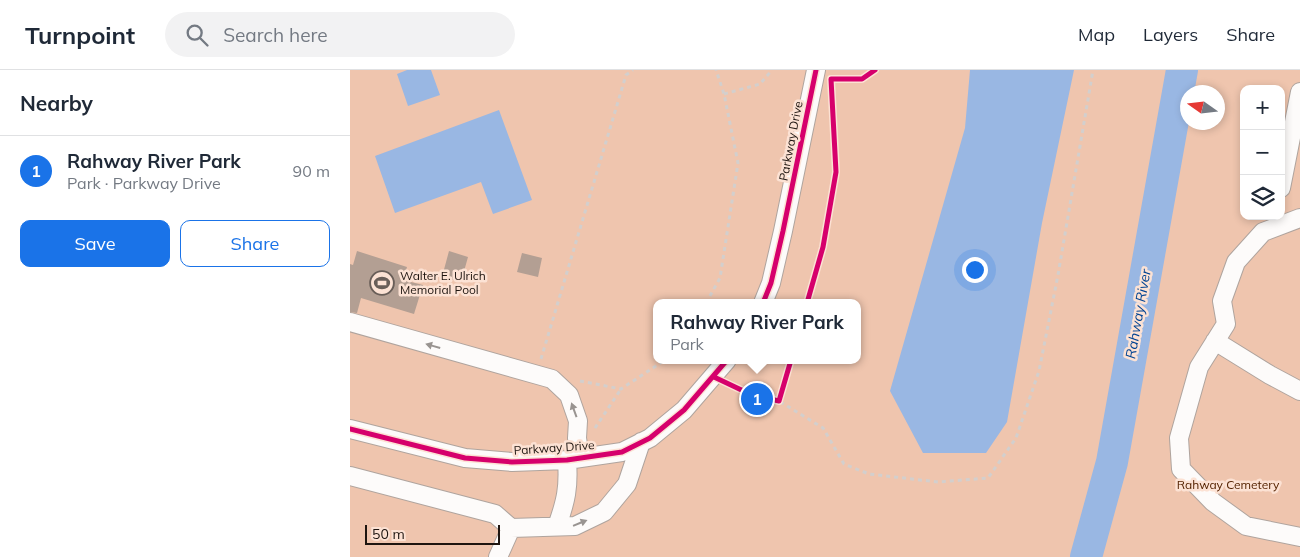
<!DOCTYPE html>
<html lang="en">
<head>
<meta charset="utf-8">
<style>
	:root { --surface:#fff; --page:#f2f2f3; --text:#1f2937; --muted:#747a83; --line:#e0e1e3; --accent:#1a73e8 }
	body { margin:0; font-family:Mulish,sans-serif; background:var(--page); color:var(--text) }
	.controls { position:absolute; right:15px; top:15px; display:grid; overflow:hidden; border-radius:10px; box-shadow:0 2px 8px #0003 }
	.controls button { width:45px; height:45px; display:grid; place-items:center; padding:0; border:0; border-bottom:1px solid var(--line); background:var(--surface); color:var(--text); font:25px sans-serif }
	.compass { position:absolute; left:830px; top:15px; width:45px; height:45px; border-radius:50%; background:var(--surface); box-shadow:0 2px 8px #0003; rotate:284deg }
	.scale { position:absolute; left:15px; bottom:12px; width:135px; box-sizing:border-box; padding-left:5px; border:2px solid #1e1510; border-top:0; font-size:14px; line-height:18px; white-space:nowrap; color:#1e1510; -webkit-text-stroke:4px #fce2d4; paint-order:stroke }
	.you { position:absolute; left:624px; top:199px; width:18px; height:18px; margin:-12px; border:4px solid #fff; border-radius:50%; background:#1a73e8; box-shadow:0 0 0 8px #1a73e833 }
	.badge { display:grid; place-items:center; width:32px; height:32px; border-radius:50%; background:var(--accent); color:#fff; font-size:16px; font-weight:700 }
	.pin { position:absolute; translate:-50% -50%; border:2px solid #fff; box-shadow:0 1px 5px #0006 }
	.popup { position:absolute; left:303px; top:229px; width:208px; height:65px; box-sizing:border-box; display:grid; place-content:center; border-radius:10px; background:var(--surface); filter:drop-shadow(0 1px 4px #0005); font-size:16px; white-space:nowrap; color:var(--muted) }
	.popup b { font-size:19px; color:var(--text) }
	.popup::after { content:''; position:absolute; left:50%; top:100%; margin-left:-10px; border:10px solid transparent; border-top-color:var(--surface) }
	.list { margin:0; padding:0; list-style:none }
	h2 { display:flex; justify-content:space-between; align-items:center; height:65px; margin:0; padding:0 20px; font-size:21px }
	h2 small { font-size:16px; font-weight:400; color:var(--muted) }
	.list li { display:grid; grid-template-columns:32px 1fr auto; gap:15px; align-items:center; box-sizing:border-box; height:70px; padding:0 20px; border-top:1px solid var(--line) }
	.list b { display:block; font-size:19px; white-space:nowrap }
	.list p { margin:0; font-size:16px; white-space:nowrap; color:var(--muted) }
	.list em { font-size:16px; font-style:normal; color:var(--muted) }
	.actions { display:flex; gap:10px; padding:15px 20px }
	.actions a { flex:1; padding:11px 0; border:1px solid var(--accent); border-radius:10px; text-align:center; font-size:18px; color:var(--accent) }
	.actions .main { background:var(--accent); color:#fff }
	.icon { flex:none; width:28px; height:28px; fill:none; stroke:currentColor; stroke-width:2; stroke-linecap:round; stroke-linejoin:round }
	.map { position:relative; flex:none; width:950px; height:487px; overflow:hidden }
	header { display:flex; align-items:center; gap:30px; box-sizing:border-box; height:70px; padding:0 25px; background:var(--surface); border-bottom:1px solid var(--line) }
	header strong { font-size:24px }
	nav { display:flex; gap:28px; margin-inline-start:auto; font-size:18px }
	.search { width:350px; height:45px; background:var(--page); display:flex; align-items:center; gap:12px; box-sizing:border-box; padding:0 18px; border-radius:28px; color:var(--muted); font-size:19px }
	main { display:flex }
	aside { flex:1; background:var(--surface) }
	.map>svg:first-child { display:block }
	.green { fill:#efc5ae; fill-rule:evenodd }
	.water { fill:#99b7e3 }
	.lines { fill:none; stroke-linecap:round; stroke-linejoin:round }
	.river { stroke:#99b7e3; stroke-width:32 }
	.building { fill:#b39f93 }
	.minor-casing { stroke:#afa49e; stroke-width:20 }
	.path { stroke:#d3cfcd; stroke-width:3; stroke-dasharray:4 4; stroke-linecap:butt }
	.minor { stroke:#fdfbfa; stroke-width:18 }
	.cycleway-casing { stroke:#fce2d4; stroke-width:8 }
	.cycleway { stroke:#d6006c; stroke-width:5 }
	.oneway { fill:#999491 }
	.labels { text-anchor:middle; stroke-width:5; stroke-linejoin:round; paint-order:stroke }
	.street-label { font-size:12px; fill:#1e1510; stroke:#fce2d4 }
	.poi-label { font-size:12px; fill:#1e1510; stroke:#fce2d4; text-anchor:start }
	.park-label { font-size:12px; fill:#542200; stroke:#fce2d4 }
	.water-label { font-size:14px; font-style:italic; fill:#004392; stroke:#fce2d4 }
</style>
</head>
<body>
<header>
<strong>Turnpoint</strong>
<div class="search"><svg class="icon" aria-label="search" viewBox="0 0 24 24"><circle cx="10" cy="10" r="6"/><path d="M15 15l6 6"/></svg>Search here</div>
<nav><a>Map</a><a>Layers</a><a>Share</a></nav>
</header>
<main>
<aside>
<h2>Nearby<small></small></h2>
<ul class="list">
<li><span class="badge">1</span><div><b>Rahway River Park</b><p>Park · Parkway Drive</p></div><em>90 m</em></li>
</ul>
<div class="actions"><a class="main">Save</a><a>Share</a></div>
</aside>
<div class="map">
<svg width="950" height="487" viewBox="0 0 950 487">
	<rect width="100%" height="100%" fill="#f3e5dd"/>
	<path class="green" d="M 0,0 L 950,0 L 950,487 L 0,487 ZM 894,19 L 931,19 L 931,146 L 894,146 ZM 838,22 L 868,22 L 868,52 L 838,52 ZM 307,233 L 507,233 L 507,290 L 307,290 Z"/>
	<path class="water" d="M 57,0 L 81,0 L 90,25 L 58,36 L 47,4 Z
		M 620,0 L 724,0 L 692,153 L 657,352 L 636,383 L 573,383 L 540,321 L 615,58 Z
		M 149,40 L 182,130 L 143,144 L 131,112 L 45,143 L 25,86 Z"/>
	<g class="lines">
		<path class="river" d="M 736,487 L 762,392 L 832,0"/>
	</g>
	<path class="building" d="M 7,181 L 57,197 L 53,210 L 73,215 L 64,244 L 11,228 L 7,243 L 0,242 L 0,194 L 3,195 Z
		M 99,181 L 118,187 L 111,212 L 92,207 Z
		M 172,183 L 192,188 L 188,207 L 167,202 Z"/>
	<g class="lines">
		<g class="minor-casing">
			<path id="minor" d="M 931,118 L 950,22
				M 950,148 L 913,162 L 886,192 L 872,231 L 876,254 L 849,297 L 829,368 L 831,399 L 863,432 L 896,456 L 950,467
				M 413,233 L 421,213 L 433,161 L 466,0
				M 0,252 L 202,309 L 219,325 L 228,351 L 227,368 L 230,388
				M 865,271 L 920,305 L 950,321
				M 0,359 L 115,388 L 162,392 L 217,390 L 272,382 L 300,368 L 334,340 L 377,290
				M 0,406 L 145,444 L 161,458
				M 207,456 C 216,431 219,417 217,390
				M 148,487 L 161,458 L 225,456 L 254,442 L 277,414 L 291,372"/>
		</g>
		<path class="path" d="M 481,9 L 512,9 L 525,0
			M 374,24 L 410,14 L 422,0
			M 356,233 L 370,208 L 388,93 L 374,24 L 366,0
			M 457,233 L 473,177 L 486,102 L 481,18
			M 191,289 L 276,5 L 283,0
			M 230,311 L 271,319 L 315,290
			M 378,313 L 402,325 L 429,331 L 473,358 L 494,394 L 519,404 L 588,412 L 638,408 L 666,368 L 689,301 L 708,205 L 743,0
			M 429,331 L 441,290
			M 245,358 L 271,319"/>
		<use href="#minor" class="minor"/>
		<g class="cycleway-casing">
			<path id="cycleway" d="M 413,233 L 421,213 L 433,161 L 466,0
				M 457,233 L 473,177 L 486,102 L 481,9 L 512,9 L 525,0
				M 364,307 L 402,325 L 429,331 L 441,290
				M 0,359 L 115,388 L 162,392 L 217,390 L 272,382 L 300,368 L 334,340 L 377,290"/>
		</g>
		<use href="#cycleway" class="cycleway"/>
	</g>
	<defs><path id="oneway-solid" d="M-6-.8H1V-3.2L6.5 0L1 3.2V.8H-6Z" transform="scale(1.25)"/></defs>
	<g class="oneway">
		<use href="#oneway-solid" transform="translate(83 276) rotate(-164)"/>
		<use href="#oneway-solid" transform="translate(224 340) rotate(-110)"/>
		<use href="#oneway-solid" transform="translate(230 453) rotate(-22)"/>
	</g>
	<defs>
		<g id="stadium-ring" transform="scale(1.25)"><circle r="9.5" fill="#fce2d4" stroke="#695e58" stroke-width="1.5"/><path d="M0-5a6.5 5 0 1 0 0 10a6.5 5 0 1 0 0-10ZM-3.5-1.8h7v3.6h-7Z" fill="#695e58"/></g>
	</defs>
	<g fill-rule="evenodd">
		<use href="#stadium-ring" x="32" y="213"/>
	</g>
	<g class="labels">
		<g class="street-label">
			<text transform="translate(441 71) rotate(-79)" y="4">Parkway Drive</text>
			<text transform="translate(204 378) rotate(-4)" y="4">Parkway Drive</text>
		</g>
		<g class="poi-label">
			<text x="50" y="210">Walter E. Ulrich<tspan x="50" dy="14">Memorial Pool</tspan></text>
		</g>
		<g class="park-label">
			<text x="878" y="419">Rahway Cemetery</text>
		</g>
		<g class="water-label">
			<text transform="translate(788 244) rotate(-80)" y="5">Rahway River</text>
		</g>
	</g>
</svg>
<div class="controls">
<button>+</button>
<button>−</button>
<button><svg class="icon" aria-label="layers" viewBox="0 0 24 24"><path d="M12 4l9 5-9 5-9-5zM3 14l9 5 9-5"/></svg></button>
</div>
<svg class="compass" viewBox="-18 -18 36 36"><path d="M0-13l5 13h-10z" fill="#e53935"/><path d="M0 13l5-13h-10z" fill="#747a83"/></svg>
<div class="scale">50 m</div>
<div class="you"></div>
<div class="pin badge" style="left:407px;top:329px">1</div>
<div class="popup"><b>Rahway River Park</b>Park</div>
</div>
</main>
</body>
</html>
